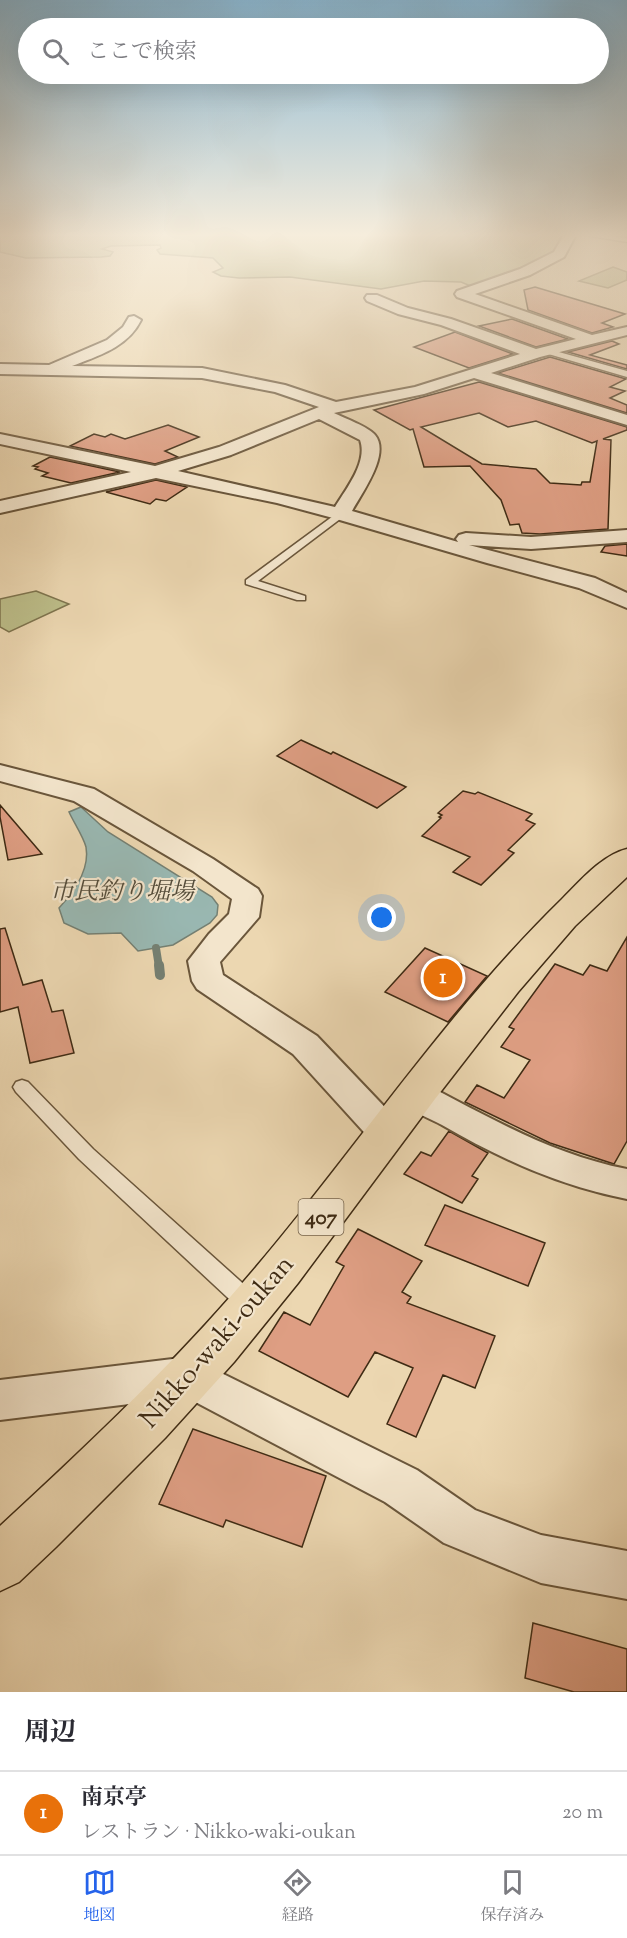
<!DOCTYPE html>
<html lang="ja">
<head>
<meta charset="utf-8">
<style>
	:root { --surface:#fff; --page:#f2f2f3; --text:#2b2b33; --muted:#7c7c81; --line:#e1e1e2; --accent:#2563eb }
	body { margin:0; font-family:"Sorts Mill Goudy","Noto Serif JP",serif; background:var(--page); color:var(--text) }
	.you { position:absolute; left:382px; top:918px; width:21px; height:21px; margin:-15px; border:4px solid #fff; border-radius:50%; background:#1a73e8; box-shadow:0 0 0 9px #1a73e833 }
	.badge { display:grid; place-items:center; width:39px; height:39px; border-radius:50%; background:var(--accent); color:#fff; font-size:20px; font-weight:700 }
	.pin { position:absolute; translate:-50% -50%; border:3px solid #fff; box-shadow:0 2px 6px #0006 }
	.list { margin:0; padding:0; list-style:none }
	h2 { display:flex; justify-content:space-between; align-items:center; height:78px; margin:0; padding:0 24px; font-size:26px }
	h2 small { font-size:20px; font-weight:400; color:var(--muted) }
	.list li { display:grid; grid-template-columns:39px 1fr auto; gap:18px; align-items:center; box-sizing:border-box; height:84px; padding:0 24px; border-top:2px solid var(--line) }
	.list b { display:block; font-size:22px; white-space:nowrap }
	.list p { margin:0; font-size:20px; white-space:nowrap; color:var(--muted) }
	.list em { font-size:20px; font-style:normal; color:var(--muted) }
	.icon { flex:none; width:33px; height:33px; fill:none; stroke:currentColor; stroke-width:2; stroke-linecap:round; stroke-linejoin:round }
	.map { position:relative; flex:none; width:627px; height:1692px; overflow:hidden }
	.search { position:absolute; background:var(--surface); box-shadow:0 6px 24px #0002; left:18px; right:18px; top:18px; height:66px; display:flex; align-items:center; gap:15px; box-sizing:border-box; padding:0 21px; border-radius:33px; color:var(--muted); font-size:22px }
	.sheet { height:162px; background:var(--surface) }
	nav { display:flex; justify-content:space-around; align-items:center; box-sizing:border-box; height:84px; border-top:2px solid var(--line); background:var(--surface); font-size:16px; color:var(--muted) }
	nav a { display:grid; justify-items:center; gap:3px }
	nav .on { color:var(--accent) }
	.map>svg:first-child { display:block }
	.green { fill:#bcbd89; stroke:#7e744e; stroke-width:1.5 }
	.water { fill:#99b8b2; stroke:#758073; stroke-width:1.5 }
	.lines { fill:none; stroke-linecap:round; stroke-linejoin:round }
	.stream-far1 { stroke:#758073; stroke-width:8 }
	.stream { stroke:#758073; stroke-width:10 }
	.building { fill:#de9e83; stroke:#3f2b14; stroke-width:1.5; fill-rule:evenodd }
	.lane-casing { stroke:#6a563b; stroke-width:3 }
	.street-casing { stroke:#6a563b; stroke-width:4 }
	.highway-casing { stroke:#3f2b14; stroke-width:3 }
	.lane { fill:#f3e5cc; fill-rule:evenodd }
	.street { fill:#f3e5cc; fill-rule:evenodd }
	.highway { fill:#ecd7b1; fill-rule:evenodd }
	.labels { text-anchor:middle; stroke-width:4.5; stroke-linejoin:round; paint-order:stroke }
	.shield { fill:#f3e5cc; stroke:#75634b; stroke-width:1.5 }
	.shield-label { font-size:21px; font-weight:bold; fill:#3f2b14 }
	.water-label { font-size:24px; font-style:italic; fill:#564e3c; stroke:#f3e5cc }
	.near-street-label { font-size:27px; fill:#3f2b14; stroke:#f3e5cc }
</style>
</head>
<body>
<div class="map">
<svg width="627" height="1692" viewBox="0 0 627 1692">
	<rect width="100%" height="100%" fill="#ecd7b1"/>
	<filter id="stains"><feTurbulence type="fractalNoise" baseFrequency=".00333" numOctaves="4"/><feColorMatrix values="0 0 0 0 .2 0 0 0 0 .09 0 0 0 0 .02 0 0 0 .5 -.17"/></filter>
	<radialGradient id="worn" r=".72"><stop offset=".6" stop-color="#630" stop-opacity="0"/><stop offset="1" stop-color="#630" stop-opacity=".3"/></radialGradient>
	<path class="green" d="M 0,233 L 561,233 L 559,244 L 553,255 L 511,282 L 473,287 L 461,282 L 424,281 L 381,289 L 290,277 L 239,278 L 221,276 L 213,272 L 223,268 L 213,258 L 160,254 L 157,250 L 161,248 L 160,245 L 111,246 L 102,249 L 113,252 L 110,256 L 101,257 L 26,258 L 0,252 Z
		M 613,267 L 627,272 L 627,280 L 608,288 L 579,281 Z
		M 36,591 L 69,604 L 9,632 L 0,627 L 0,599 Z"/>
	<path class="water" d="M 81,807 L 108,832 L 212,897 L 218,905 L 217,915 L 210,923 L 173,945 L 138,951 L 121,933 L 88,934 L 64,923 L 59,908 C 73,893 90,870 86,847 C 83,836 74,823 69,812 Z"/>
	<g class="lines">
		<path class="stream-far1" d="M 156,948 L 159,967"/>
		<path class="stream" d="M 159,965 L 160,975"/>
	</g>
	<path class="building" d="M 535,287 L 625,314 L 602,323 L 613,327 L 592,333 L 528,310 L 524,290 Z
		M 512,319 L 568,339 L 536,347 L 479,326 Z
		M 455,332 L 513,354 L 469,368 L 414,347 Z
		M 612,341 L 619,344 L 590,355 L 627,365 L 627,369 L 568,352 Z
		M 550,357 L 626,379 L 610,387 L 625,391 L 610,398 L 627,405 L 627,413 L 498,373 Z
		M 479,382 L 627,427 L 627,430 L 603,439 L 611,440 L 608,529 L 540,534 L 522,533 L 519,524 L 510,525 L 501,500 L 470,466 L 424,467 L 413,429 L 410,430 L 374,410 ZM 479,413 L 508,427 L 536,421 L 592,443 L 597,441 L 590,482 L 582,482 L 581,485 L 550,483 L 536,469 L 482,464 L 421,427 Z
		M 168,425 L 199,437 L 165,451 L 178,457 L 155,464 L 70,446 L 94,434 L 105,437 L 111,434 L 125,439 Z
		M 50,457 L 120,472 L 71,483 L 42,476 L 48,473 L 35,469 L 38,467 L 33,466 Z
		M 156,480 L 187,487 L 166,501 L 156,499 L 150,504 L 106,492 Z
		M 627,544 L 627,556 L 601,552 L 605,546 Z
		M 301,740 L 331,754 L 333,752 L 406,787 L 377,808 L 277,756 Z
		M 463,791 L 475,794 L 478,792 L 532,814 L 526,820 L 535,824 L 508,850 L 514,853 L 481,885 L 453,872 L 470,857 L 422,836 L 441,818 L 439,817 L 442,815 L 438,813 Z
		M 0,805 L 42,854 L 8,860 L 0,817 Z
		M 5,928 L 23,985 L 42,980 L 52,1012 L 63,1010 L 74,1053 L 30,1063 L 18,1007 L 0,1012 L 0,929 Z
		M 627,937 L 627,1141 L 614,1164 L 550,1143 L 465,1102 L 477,1085 L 504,1098 L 530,1060 L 501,1047 L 514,1029 L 509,1027 L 555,964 L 583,975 L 590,965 L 607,971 Z
		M 425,948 L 487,976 L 448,1022 L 385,992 Z
		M 449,1131 L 488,1153 L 472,1176 L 478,1179 L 462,1203 L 404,1174 L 421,1152 L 431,1156 Z
		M 445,1205 L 545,1243 L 528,1286 L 425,1245 Z
		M 358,1229 L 422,1261 L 402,1292 L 411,1297 L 407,1303 L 495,1336 L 475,1388 L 443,1375 L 416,1437 L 387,1424 L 413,1368 L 375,1352 L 348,1397 L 259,1351 L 284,1312 L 310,1325 L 344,1266 L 336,1262 Z
		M 193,1429 L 326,1476 L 302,1547 L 226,1520 L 223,1527 L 159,1504 Z
		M 533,1623 L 627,1649 L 627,1692 L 574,1692 L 525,1678 Z"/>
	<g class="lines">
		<g class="lane-casing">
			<path id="lane" d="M 582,233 L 627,238 L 627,242 L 585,235 Z
				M 548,349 L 627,371 L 627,377 L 545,353 L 544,351 Z
				M 340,511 L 345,514 L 344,516 L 258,581 L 305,596 L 305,600 L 297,600 L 246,584 L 246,580 Z
				M 22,1080 L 28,1082 L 93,1149 L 258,1297 L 261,1304 L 258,1311 L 250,1313 L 242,1311 L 79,1159 L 16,1092 L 13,1087 L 16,1082 Z"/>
		</g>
		<g class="street-casing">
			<path id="street" d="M 565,233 L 577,233 L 564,257 L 530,275 L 475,294 L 592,335 L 627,327 L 627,335 L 540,357 L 491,373 L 627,415 L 627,425 L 474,378 L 424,394 L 334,413 C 344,418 369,427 375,435 C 391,454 361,494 352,511 L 458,542 L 456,539 L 459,535 L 466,533 L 531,537 L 627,530 L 627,542 L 531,549 L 469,545 L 595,578 L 627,593 L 627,608 L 579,588 L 487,563 L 333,518 L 277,503 L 156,478 L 0,513 L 0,501 L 131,472 L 0,444 L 0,434 L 155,466 L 219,447 L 319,407 L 275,392 L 202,378 L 0,374 L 0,364 L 49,365 L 107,340 L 123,327 L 129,317 L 134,316 L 141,320 C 128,347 98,356 72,366 L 202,368 L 285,385 L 336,402 L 415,387 L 520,354 L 441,325 L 398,314 L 367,301 L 365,298 L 367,295 L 377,295 L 408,308 L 451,319 L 536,349 L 576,339 L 457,297 L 455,294 L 457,291 L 520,269 L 554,252 ZM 319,419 L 360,440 C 368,462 346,489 335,507 L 178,471 L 231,455 Z
				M 0,765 L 94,789 L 213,859 L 258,889 L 262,896 L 259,917 L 220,962 L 223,975 L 317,1036 L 398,1121 L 403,1131 L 398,1141 L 385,1145 L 372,1141 L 293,1054 L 197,989 L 192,981 L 188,961 L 209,934 L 229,914 L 232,899 L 193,871 L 74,801 L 0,781 Z
				M 415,1081 L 427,1085 C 492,1119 554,1155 627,1169 L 627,1199 C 560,1186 501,1159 442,1125 C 427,1117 406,1110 397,1094 L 403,1085 Z
				M 189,1357 L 417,1470 L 475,1510 L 541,1535 L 627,1551 L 627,1599 L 541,1583 L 444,1543 L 385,1502 L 186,1397 L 0,1420 L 0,1380 Z"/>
		</g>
		<g class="highway-casing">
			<path id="highway" d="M 627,849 L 627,877 L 575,926 L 518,992 L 435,1099 L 298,1283 L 234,1362 L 165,1438 L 56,1547 L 19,1582 L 0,1591 L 0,1526 C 80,1452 159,1378 231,1296 C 345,1167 438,1020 562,899 C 580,881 602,855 627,849 Z"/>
		</g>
		<use href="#lane" class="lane"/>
		<use href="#street" class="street"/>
		<use href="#highway" class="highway"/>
	</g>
	<linearGradient id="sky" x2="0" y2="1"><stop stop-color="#88b6d2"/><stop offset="0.5" stop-color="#f6eddc"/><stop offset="1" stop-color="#f6eddc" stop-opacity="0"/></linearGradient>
	<rect width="627" height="470" fill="url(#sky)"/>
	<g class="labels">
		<rect class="shield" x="298.5" y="1199" width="45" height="36" rx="4.5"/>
		<g class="shield-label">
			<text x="321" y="1224">407</text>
		</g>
		<g class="water-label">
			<text x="122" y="899">市民釣り堀場</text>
		</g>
		<g class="near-street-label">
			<text transform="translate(216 1341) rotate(-49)" y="9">Nikko-waki-oukan</text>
		</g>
	</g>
	<rect width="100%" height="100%" filter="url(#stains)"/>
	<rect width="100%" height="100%" fill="url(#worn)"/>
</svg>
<div class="you"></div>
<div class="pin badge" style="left:443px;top:978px;background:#e8710a">1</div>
<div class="search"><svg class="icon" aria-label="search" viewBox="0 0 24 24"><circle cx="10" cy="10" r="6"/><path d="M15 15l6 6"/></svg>ここで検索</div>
</div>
<section class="sheet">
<h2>周辺<small></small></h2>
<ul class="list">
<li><span class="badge" style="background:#e8710a">1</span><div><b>南京亭</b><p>レストラン · Nikko-waki-oukan</p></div><em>20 m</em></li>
</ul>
</section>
<nav>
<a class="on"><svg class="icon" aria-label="map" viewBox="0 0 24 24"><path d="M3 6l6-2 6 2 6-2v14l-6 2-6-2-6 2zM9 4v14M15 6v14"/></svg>地図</a>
<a><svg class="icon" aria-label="directions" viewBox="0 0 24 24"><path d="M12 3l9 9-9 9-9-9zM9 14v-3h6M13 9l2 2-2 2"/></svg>経路</a>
<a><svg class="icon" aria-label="saved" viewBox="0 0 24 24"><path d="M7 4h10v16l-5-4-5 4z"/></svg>保存済み</a>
</nav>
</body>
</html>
